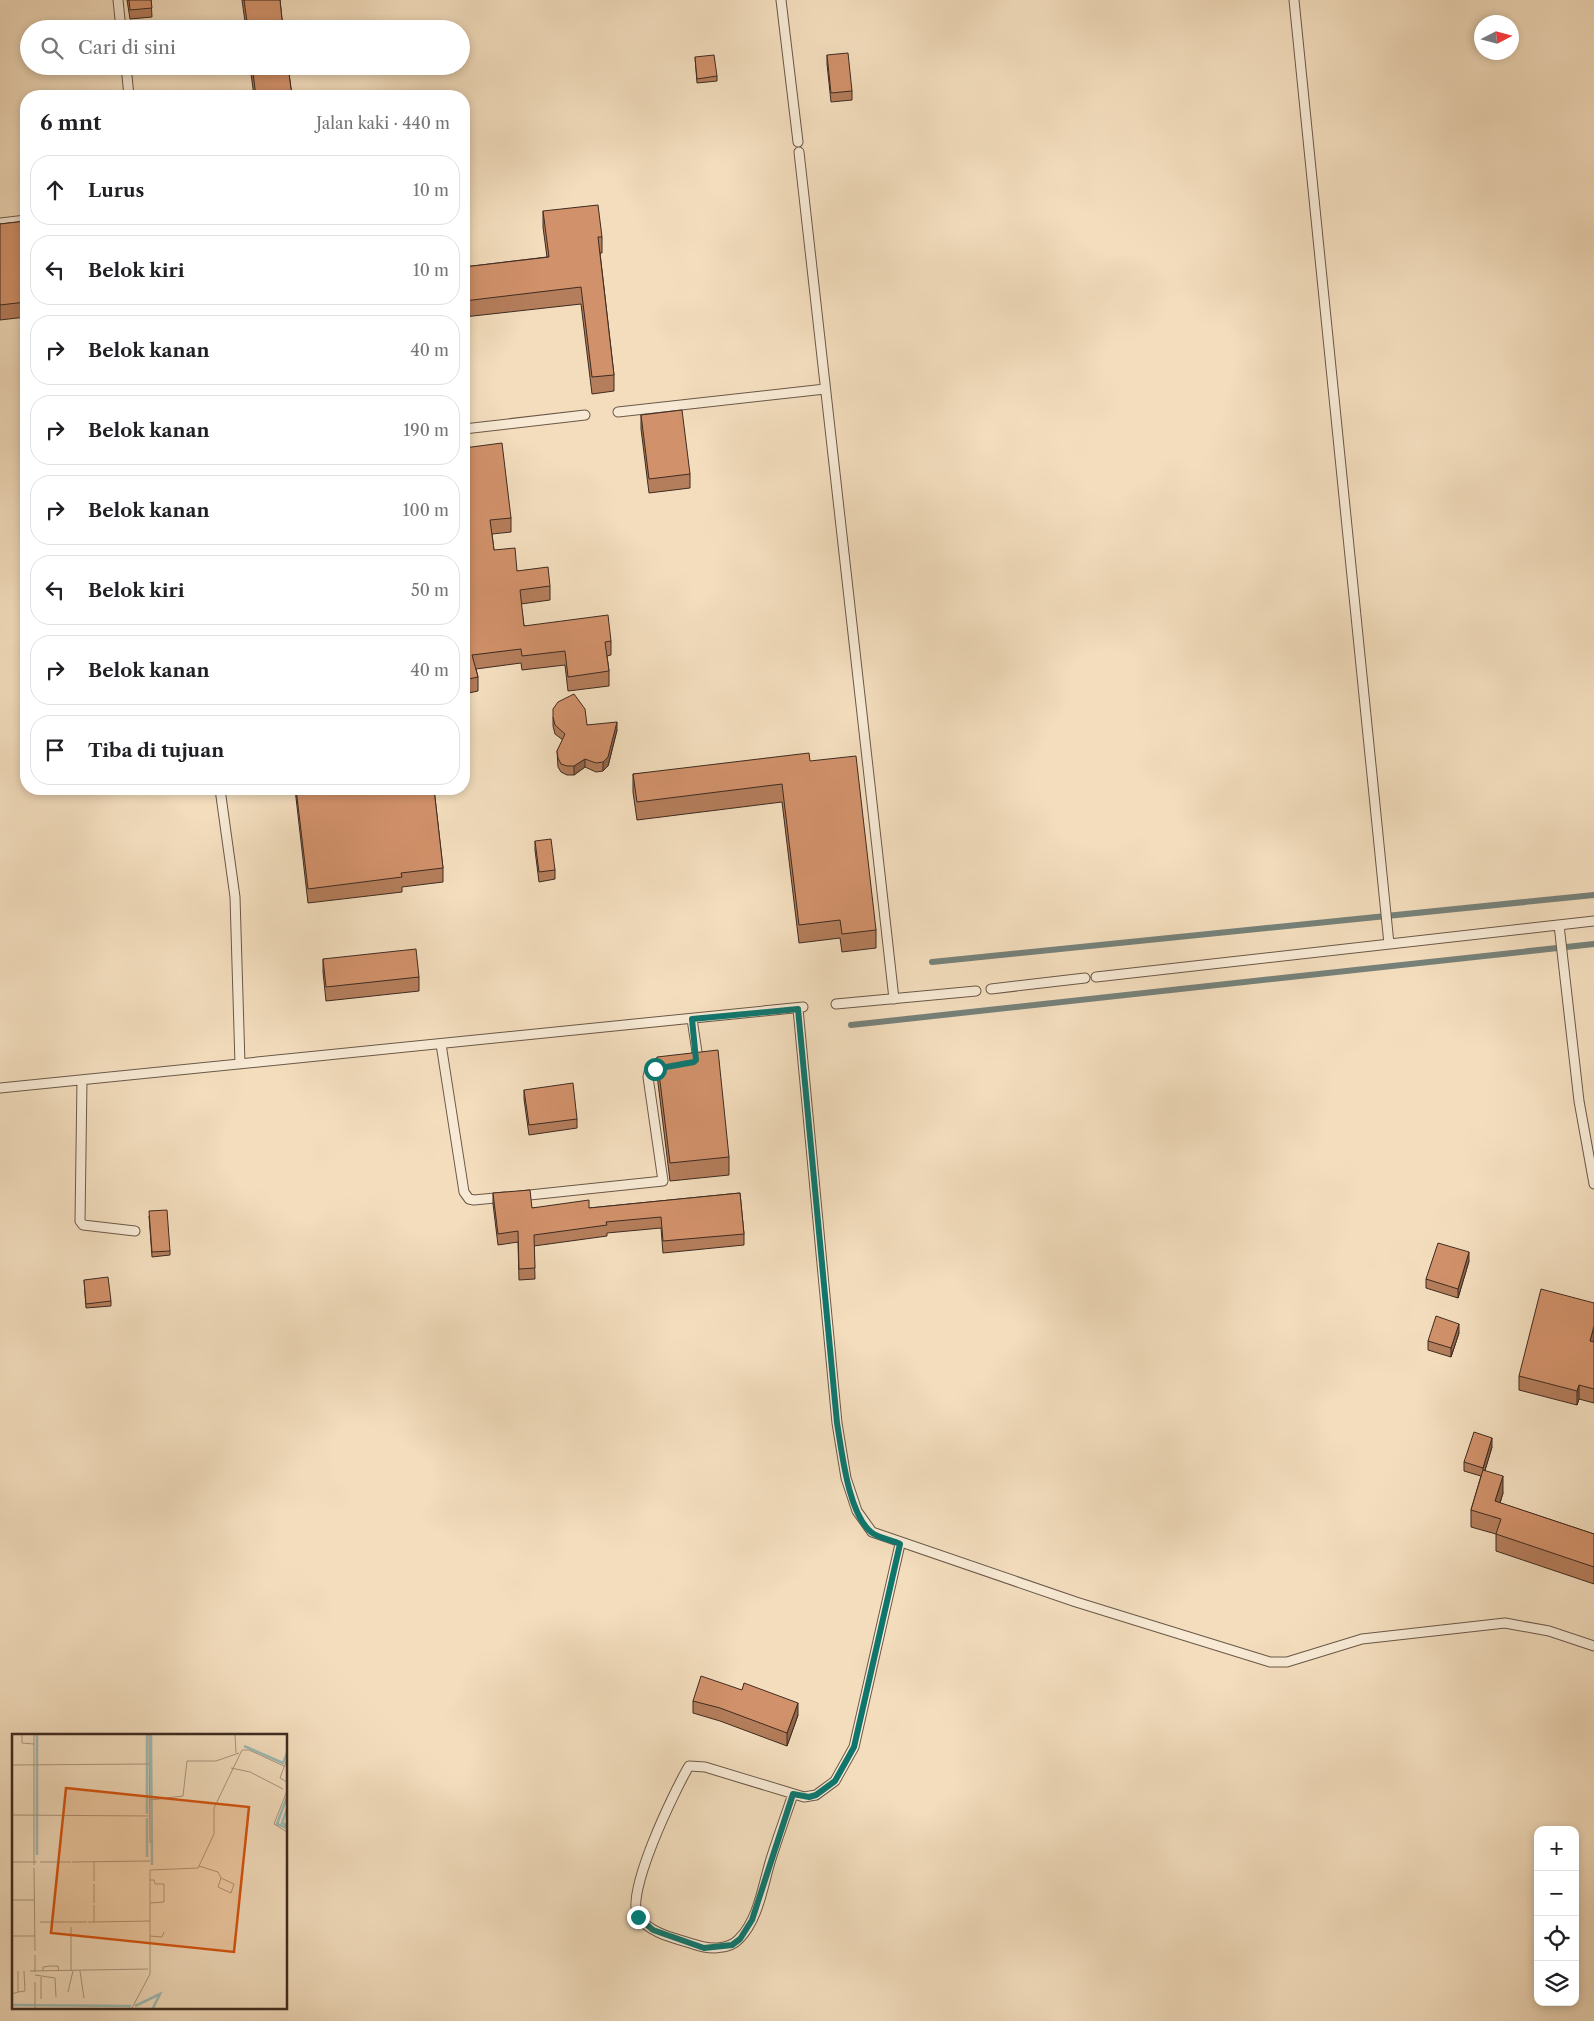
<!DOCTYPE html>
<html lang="id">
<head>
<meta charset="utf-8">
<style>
	:root { --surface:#fff; --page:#f2f2f2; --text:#202124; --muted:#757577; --line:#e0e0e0 }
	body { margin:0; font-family:"Libre Caslon Text",serif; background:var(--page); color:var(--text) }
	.controls { position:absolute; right:15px; bottom:15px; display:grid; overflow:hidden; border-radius:10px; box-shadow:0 2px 8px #0003 }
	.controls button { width:45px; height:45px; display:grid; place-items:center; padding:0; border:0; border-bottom:1px solid var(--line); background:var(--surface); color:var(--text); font:25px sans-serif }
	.compass { position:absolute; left:1474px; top:15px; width:45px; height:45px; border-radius:50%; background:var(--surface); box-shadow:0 2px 8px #0003; rotate:84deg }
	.stop { position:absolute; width:15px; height:15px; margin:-11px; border:4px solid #0f766e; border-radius:50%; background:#fff }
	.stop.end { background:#0f766e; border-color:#fff; box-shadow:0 1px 5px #0008 }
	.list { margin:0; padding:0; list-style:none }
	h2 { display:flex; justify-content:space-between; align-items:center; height:65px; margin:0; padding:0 20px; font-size:21px }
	h2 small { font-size:16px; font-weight:400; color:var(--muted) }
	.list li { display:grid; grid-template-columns:32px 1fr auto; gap:15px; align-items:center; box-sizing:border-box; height:70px; margin:0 10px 10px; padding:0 10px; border:1px solid var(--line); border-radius:20px }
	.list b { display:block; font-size:19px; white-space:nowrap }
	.list em { font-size:16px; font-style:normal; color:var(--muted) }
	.icon { flex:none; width:28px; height:28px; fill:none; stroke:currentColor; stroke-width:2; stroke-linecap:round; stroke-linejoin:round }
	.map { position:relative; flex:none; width:1594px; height:2021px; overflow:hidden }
	.search { position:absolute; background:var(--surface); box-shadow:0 2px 8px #0003; left:20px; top:20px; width:450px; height:55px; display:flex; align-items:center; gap:12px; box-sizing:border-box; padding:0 18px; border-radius:28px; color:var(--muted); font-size:19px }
	.panel { position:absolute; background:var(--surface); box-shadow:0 2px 8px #0003; left:20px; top:90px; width:450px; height:705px; border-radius:20px }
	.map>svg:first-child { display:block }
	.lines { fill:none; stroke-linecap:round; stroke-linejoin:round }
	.stream { stroke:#768179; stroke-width:6 }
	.lane-casing { stroke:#6b5847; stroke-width:11 }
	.lane { stroke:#f7e9d4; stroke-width:9 }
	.wall { fill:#b47d5b; stroke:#3e2b20 }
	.shaded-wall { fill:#92664a; stroke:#3e2b20 }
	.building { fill:#d1916a; stroke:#3e2b20 }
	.route { stroke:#0f766e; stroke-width:6 }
	.inset-river { fill:none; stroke:#9bbbb5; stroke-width:2.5 }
	.inset-road { fill:none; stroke:#ab967e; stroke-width:1 }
	.view { fill:#d7540e; fill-opacity:0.15; stroke:#d7540e; stroke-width:2.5 }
	.inset-edge { fill:none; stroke:#3e2b20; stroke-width:2.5 }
</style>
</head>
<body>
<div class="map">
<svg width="1594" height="2021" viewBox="0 0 1594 2021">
	<rect width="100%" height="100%" fill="#f3ddbd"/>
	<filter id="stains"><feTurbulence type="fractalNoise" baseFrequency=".004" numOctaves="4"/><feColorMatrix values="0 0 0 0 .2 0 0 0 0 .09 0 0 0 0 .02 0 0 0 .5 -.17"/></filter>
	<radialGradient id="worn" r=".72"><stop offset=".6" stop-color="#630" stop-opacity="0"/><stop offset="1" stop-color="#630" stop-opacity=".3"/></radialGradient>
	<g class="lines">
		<path class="stream" d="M 932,962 L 1594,895
			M 851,1025 L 1594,944"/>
		<g class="lane-casing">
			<path id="lane" d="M 118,0 L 121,29
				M 781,0 L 798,142
				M 1294,0 L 1389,944
				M 126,66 L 129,96
				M 799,152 L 894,999
				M 0,223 L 26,220
				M 618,412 L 825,389
				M 464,429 L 585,415
				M 220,789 L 235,897 L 240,1064
				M 1559,925 L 1579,1101 L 1594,1184
				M 1096,977 L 1594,921
				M 991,989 L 1085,978
				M 836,1004 L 976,991
				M 798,1009 L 837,1423 L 846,1478 L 857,1511 L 872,1532 L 1076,1602 L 1270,1662 L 1287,1662 L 1362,1639 L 1505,1623 L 1549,1631 L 1594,1646
				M 692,1019 L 697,1052 L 694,1061
				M 441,1044 L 464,1192 L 469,1199 L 474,1200 L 505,1197
				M 82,1080 L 80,1221 L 83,1225 L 135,1231
				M 0,1088 L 803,1007
				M 520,1196 L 663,1181 L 648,1077 L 649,1072 L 667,1067
				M 793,1794 C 786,1815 778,1837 771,1859 C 763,1884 759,1919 739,1939 C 728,1951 707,1949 693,1944 C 675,1938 652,1934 639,1918 C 622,1898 676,1788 689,1766 L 705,1767 L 804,1797 L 816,1795 L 835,1781 L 854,1747 L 900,1544"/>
		</g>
		<use href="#lane" class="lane"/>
	</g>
	<path class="wall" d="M 127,0 L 151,0 L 152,17 L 130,19 Z
		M 242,0 L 280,0 L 283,29 L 246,29 Z
		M 827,55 L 852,91 L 852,100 L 831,102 L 827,64 Z
		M 695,57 L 717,76 L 717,81 L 697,83 Z
		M 250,66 L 288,66 L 292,96 L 254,96 Z
		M 543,211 L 602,237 L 602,253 L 600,253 L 614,375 L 614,391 L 592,394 L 581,304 L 464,317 L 464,267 L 547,257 L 543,227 Z
		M 26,221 L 26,317 L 0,320 L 0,224 Z
		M 641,415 L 690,474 L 690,488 L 649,493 L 641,429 Z
		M 464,448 L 511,518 L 511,532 L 492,534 L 494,550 L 517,571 L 550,586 L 550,600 L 521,604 L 524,626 L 611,641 L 611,655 L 607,656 L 609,671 L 609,686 L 568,691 L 565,665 L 522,670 L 521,663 L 476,669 L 478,677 L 478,691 L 464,694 Z
		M 553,717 L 587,725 L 617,730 L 608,766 L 603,771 L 596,772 L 585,767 L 574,775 L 567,775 L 561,772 L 558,767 L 557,751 L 563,740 L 555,734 L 553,726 Z
		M 810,761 L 876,930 L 876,948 L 842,952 L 840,938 L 799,943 L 782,802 L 637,820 L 633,792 L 633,774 Z
		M 295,789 L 434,789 L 443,868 L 443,882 L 402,887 L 402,892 L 308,903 Z
		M 535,841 L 555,870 L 555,879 L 539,882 L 535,850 Z
		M 323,959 L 419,977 L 419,991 L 326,1001 L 323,972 Z
		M 657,1057 L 729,1157 L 729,1175 L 670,1181 L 657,1075 Z
		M 524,1090 L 577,1119 L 577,1128 L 529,1135 L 524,1099 Z
		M 493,1193 L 532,1208 L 589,1208 L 740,1193 L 744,1234 L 744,1245 L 663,1253 L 661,1228 L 607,1233 L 607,1236 L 534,1246 L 535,1279 L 519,1280 L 518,1242 L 498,1245 L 493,1204 Z
		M 149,1216 L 170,1251 L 170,1255 L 152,1257 Z
		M 1469,1261 L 1458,1298 L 1426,1288 L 1426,1279 Z
		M 84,1280 L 111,1301 L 111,1306 L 86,1308 Z
		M 1594,1303 L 1593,1342 L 1594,1342 L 1594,1403 L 1579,1399 L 1577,1405 L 1519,1390 L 1519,1376 Z
		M 1459,1333 L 1451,1357 L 1428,1350 L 1428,1341 Z
		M 1492,1447 L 1485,1470 L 1503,1493 L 1500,1503 L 1594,1534 L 1594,1584 L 1496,1551 L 1496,1534 L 1471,1527 L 1471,1510 L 1481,1476 L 1464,1471 L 1464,1462 Z
		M 693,1701 L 798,1715 L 787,1746 L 720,1721 L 693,1713 Z"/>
	<path class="shaded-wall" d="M 617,722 L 617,730 L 608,766 L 603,771 L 603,762 Z
		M 585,759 L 585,767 L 574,775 L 574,766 Z
		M 1469,1252 L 1469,1261 L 1458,1298 L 1458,1289 Z
		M 1459,1324 L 1459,1333 L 1451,1357 L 1451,1348 Z
		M 1594,1326 L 1594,1339 L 1590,1354 L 1590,1341 Z
		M 1579,1385 L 1579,1399 L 1577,1405 L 1577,1391 Z
		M 1492,1438 L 1492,1447 L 1483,1477 L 1483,1468 Z
		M 1503,1476 L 1503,1493 L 1495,1518 L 1495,1501 Z
		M 798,1703 L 798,1715 L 787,1746 L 787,1733 Z"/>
	<path class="building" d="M 129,0 L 151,0 L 152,8 L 130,10 Z
		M 244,0 L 280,0 L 283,29 L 248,29 Z
		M 848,53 L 852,91 L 831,93 L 827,55 Z
		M 714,55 L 717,76 L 697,79 L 695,57 Z
		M 252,66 L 288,66 L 292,96 L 256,96 Z
		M 598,205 L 602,237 L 598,237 L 614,375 L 592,377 L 581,287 L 464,301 L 464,267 L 549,257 L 543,211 Z
		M 26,221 L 26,302 L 0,305 L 0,224 Z
		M 682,410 L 690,474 L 649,479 L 641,415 Z
		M 502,443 L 511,518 L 490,520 L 494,550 L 515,548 L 517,571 L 548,567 L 550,586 L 520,590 L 524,626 L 608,615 L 611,641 L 605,642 L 609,671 L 568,677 L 565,651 L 522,656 L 521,649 L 472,655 L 478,677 L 464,680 L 464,448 Z
		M 574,694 L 585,709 L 587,725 L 617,722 L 608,757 L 603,762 L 596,763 L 585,759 L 574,766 L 567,766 L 561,764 L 558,758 L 557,751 L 565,734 L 555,725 L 553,717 L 553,709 L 558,702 Z
		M 809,753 L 810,761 L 856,756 L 876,930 L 842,934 L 840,920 L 799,925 L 782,784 L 637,802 L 633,774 Z
		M 296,789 L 434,789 L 443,868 L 401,873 L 402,877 L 308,889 Z
		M 551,839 L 555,870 L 539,872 L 535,841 Z
		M 416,949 L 419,977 L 326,987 L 323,959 Z
		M 718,1050 L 729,1157 L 670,1163 L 657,1057 Z
		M 573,1083 L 577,1119 L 529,1125 L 524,1090 Z
		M 530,1190 L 532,1208 L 589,1200 L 589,1208 L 740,1193 L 744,1234 L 663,1241 L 661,1217 L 606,1222 L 607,1225 L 534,1235 L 535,1268 L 519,1269 L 518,1231 L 498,1234 L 493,1193 Z
		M 167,1210 L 170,1251 L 152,1252 L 149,1211 Z
		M 1438,1243 L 1469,1252 L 1458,1289 L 1426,1279 Z
		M 108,1277 L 111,1301 L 86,1304 L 84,1280 Z
		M 1541,1289 L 1594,1303 L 1594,1326 L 1590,1341 L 1594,1342 L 1594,1389 L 1579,1385 L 1577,1391 L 1519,1376 Z
		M 1436,1316 L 1459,1324 L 1451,1348 L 1428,1341 Z
		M 1474,1432 L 1492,1438 L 1483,1468 L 1464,1462 Z
		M 1483,1470 L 1503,1476 L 1495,1501 L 1594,1534 L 1594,1567 L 1496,1534 L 1501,1519 L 1471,1510 Z
		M 701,1676 L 742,1690 L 744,1683 L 798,1703 L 787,1733 L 720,1708 L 693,1701 Z"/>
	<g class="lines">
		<path class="route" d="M 638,1917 L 653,1930 L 704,1948 L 732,1945 L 740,1939 L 752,1920 L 793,1794 L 809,1797 L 816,1795 L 835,1781 L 854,1747 L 900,1544 C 892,1540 878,1538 871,1532 C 848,1513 842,1452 837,1423 L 798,1009 L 692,1019 L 696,1060 L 694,1062 L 655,1069"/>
	</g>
	<g transform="translate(12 1734)">
		<rect width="275" height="275" fill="#f3ddbd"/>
		<path class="inset-river" d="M 25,1 L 25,121M 139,1 L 140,131M 232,12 L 271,29 L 275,19M 275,63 L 265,90 L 275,94M 275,75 L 270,89 L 275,91M 135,80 L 135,1M 135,123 L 135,84M 0,271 L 119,272M 123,272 L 148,260 L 141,274"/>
		<path class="inset-road" d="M 10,1 L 10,9 L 22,10M 22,1 L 22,131M 137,1 L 138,109M 223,1 L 224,19M 275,25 L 268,44 L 275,48M 0,31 L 137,30M 219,34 L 238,38 L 271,55M 275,57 L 262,90 L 275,98M 138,66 L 171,62 L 175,27 L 204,27 L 227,19M 0,81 L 138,82M 0,128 L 25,128M 28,128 L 59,128M 60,128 L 138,127M 82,128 L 82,147M 187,132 L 206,138 L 209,144 L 222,150 L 219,159 L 206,153 L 209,144M 22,134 L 23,217M 138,136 L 186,134 L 202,100 L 202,74 L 230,16 L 237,16 L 272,32M 82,150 L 82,169M 0,166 L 23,166M 138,169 L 152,168 L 152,150 L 143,150 L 142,146 L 138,146M 28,188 L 75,188M 76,188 L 82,188 L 82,171M 82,188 L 138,187M 59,193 L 59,237M 0,202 L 23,202M 138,202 L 150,203 L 152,198M 23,221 L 23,238M 18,237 L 136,235M 31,237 L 31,233 L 38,232 L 46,232 L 47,237M 68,237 L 72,264M 23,241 L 43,244 L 44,263M 29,243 L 29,265M 6,258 L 13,257 L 12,237M 56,258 L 61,237M 0,260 L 6,258 L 6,237M 23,274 L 23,248M 120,274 L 138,240 L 138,136"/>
		<path class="view" d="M 54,54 L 237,73 L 222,218 L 39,199 Z"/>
		<rect width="275" height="275" class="inset-edge"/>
	</g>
	<rect width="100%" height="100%" filter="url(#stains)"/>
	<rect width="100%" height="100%" fill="url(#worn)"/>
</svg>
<div class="controls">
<button>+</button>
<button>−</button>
<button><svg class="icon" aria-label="locate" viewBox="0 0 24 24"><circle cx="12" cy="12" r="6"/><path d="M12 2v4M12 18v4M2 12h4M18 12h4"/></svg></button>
<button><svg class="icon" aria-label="layers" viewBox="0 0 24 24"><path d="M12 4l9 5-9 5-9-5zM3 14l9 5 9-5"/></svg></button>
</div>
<svg class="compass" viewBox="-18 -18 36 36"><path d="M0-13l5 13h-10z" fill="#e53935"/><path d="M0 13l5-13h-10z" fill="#757577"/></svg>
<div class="stop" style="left:655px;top:1069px"></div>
<div class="stop end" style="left:638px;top:1917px"></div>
<div class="search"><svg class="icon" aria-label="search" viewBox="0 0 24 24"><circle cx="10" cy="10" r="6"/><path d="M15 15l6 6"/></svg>Cari di sini</div>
<section class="panel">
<h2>6 mnt<small>Jalan kaki · 440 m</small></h2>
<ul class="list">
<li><svg class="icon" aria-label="ahead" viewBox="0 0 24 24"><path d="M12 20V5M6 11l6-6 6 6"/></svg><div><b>Lurus</b></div><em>10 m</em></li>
<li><svg class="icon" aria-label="left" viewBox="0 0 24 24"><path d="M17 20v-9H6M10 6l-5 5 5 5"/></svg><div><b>Belok kiri</b></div><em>10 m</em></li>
<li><svg class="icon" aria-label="right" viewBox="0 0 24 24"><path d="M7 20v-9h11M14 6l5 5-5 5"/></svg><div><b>Belok kanan</b></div><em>40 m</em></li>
<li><svg class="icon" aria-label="right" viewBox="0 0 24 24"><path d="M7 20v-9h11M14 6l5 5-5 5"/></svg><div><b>Belok kanan</b></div><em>190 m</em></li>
<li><svg class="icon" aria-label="right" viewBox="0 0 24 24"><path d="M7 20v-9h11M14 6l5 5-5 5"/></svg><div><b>Belok kanan</b></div><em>100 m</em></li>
<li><svg class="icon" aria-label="left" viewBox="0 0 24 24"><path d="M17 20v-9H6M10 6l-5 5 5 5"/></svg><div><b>Belok kiri</b></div><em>50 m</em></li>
<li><svg class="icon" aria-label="right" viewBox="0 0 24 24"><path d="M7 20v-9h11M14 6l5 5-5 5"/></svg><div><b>Belok kanan</b></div><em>40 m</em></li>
<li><svg class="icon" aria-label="arrive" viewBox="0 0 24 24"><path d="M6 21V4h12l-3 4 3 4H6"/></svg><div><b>Tiba di tujuan</b></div></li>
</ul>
</section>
</div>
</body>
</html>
